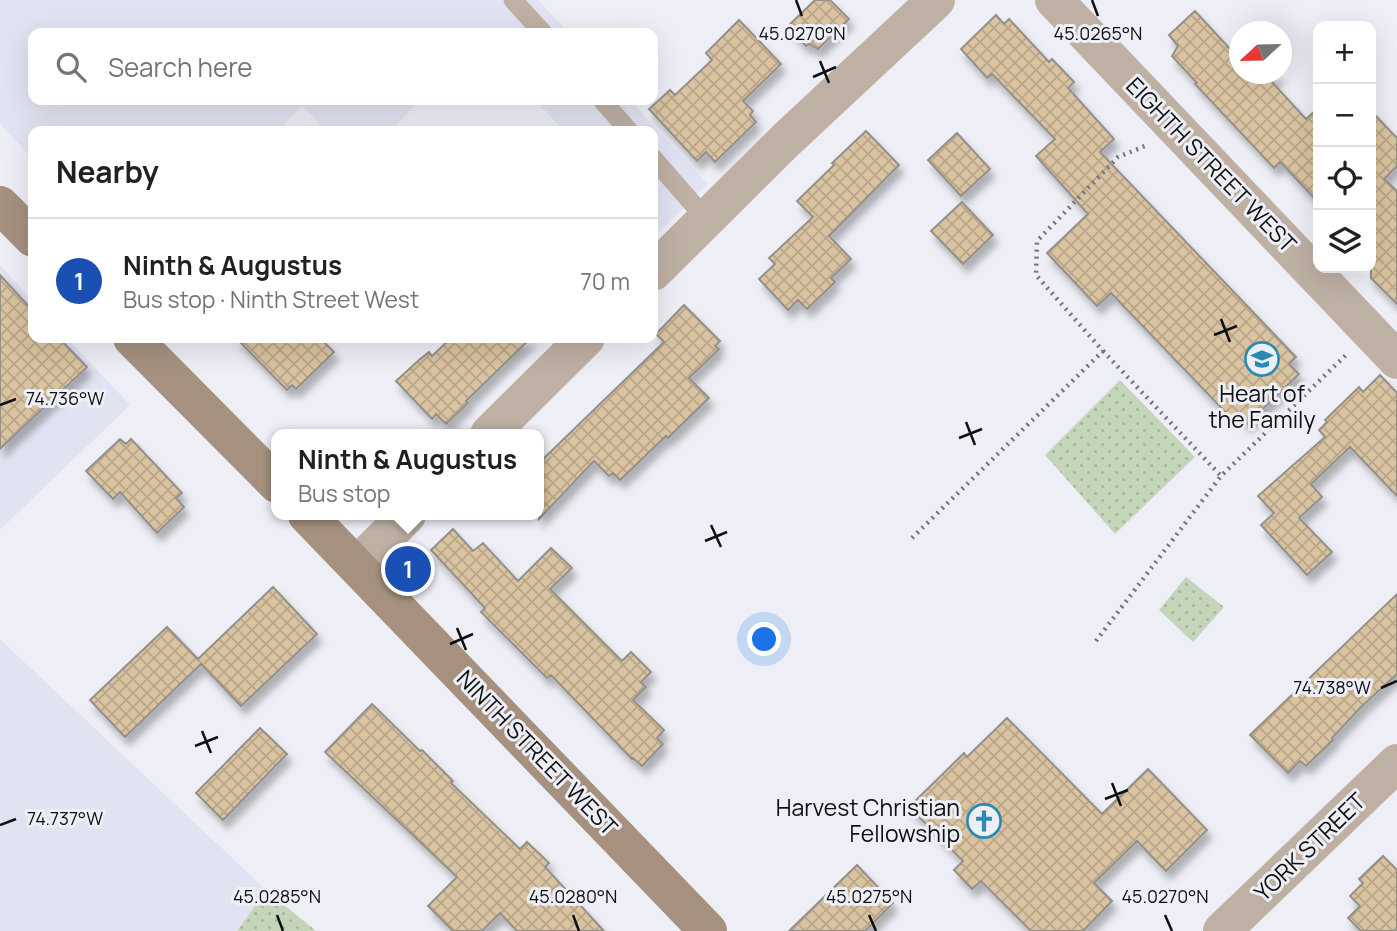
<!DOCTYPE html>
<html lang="en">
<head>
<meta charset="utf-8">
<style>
	:root { --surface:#fff; --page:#f6f6f6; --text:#202124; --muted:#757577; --line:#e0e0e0; --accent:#d93025 }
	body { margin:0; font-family:Manrope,sans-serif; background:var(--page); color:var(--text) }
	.controls { position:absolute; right:21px; top:21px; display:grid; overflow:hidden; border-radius:14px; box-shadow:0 7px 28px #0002 }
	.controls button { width:63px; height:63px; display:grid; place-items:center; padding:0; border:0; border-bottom:2px solid var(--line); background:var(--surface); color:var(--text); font:35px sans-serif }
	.compass { position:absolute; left:1229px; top:21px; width:63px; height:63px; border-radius:50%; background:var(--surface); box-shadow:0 7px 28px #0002; rotate:248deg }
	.you { position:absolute; left:765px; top:640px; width:24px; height:24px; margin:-18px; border:5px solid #fff; border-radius:50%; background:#1a73e8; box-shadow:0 0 0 10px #1a73e833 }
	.badge { display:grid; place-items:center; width:46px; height:46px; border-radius:50%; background:var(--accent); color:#fff; font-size:23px; font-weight:700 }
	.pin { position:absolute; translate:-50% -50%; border:4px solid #fff; box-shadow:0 2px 7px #0006 }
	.popup { position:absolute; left:271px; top:429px; width:273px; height:91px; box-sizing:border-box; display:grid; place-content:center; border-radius:14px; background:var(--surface); filter:drop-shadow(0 2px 5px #0005); font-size:23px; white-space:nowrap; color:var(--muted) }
	.popup b { font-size:26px; color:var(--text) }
	.popup::after { content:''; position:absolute; left:50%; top:100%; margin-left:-14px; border:14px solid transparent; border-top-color:var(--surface) }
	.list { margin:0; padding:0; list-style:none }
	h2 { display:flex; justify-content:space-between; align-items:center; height:91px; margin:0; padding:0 28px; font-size:30px }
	h2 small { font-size:23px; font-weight:400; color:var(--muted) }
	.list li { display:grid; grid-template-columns:46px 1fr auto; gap:21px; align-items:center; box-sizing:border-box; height:126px; padding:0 28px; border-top:2px solid var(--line) }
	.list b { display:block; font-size:26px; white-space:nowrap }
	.list p { margin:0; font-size:23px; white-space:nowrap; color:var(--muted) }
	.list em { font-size:23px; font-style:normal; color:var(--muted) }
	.icon { flex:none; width:38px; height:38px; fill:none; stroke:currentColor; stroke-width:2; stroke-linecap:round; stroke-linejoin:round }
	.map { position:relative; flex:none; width:1397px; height:931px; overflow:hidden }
	.search { position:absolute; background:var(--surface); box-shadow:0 7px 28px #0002; left:28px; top:28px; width:630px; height:77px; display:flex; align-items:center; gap:18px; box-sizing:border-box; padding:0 24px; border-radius:14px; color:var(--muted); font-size:26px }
	.panel { position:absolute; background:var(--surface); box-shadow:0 7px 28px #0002; left:28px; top:126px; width:630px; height:217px; border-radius:14px }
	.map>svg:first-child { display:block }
	.built { fill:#e2e3f2 }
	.grass { fill:url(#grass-dots) }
	.building { fill:url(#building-cross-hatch); stroke:#94908b; stroke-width:2; filter:url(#shadow) }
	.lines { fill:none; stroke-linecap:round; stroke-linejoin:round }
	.path { stroke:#747579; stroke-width:4.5; stroke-dasharray:2 5; stroke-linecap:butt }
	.service { stroke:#beb0a3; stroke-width:19 }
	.minor { stroke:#beb0a3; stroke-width:38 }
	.secondary { stroke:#a5917e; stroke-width:38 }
	.ticks { fill:none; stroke:#0e0f11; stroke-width:2.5 }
	.labels { text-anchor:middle; stroke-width:6; stroke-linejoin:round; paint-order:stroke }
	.street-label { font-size:23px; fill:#0e0f11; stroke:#eeeff6 }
	.poi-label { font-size:23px; fill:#0e0f11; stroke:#eeeff6 }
	.ticks-label { font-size:18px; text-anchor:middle; fill:#0e0f11; stroke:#eeeff6; stroke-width:6; stroke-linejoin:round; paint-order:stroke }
</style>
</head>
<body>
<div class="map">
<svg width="1397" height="931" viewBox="0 0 1397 931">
	<defs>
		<pattern id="grass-dots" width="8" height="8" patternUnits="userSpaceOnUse" patternTransform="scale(1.75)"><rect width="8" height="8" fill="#c4d5b9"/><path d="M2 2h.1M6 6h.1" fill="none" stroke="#a7b69e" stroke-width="1.8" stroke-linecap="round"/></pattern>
		<pattern id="building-cross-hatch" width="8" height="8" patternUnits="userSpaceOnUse" patternTransform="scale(1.75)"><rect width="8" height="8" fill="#d9c3a0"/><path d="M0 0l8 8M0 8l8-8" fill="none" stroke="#b9a689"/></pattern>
		<filter id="shadow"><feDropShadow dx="4.5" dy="8" stdDeviation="3.5" flood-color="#0004"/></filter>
	</defs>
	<rect width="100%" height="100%" fill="#eeeff6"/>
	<path class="built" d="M 0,0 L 538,0 L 569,33 L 33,33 L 33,100 L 420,100 L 391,131 L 327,131 L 302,106 L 278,131 L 33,131 L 33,159 L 0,124 Z
		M 535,100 L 630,100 L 708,184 L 658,233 L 653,228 L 653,131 L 564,131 Z
		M 0,265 L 33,301 L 33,338 L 67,338 L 130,405 L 0,530 Z
		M 0,639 L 266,890 L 237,931 L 0,931 Z"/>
	<path class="grass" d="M 1120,380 L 1195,457 L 1115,534 L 1045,455 Z
		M 1186,577 L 1224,607 L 1193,642 L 1159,610 Z
		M 266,890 L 316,931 L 237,931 Z"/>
	<path class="building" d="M 815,0 L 830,0 L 849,19 L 818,49 L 809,44 L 806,46 L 787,27 Z
		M 1195,11 L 1231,50 L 1240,42 L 1240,74 L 1279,74 L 1271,81 L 1306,119 L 1318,108 L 1318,202 L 1280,162 L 1274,168 L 1195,84 L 1197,83 L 1172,56 L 1178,46 L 1169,35 Z
		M 996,15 L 1004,24 L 1009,19 L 1049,62 L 1052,59 L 1074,82 L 1068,88 L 1114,139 L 1100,152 L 1296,357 L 1289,364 L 1299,374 L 1247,424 L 1237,413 L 1231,418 L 1111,293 L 1097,306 L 1047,253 L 1088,214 L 1036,156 L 1055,139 L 992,74 L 987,78 L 961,49 Z
		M 739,20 L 781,64 L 743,101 L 753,111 L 750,115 L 756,122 L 715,162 L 706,152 L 697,161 L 649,109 L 670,90 L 675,95 L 712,60 L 706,53 Z
		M 1371,111 L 1397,138 L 1397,166 L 1384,179 L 1397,191 L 1397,304 L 1371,278 Z
		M 866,131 L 899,165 L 829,236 L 851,259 L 831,278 L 835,282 L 807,309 L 798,300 L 788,310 L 759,279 L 775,264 L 769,258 L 813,217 L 797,201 L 834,165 L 832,163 Z
		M 957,133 L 990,169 L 961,196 L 928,160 Z
		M 962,202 L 993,235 L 963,264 L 931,231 Z
		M 0,275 L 33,311 L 33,338 L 59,338 L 87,367 L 0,449 Z
		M 684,305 L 720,341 L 715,346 L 719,349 L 689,378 L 709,398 L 668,438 L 666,436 L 620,480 L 613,473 L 609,476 L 594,461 L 539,519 L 539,463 L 664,342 L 656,334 Z
		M 236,338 L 320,338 L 334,352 L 296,389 L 292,385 L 287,390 Z
		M 451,338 L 531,338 L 466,401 L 468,403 L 446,424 L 436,414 L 432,419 L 396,381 L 419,360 L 429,352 L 432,356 Z
		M 1380,375 L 1397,393 L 1397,496 L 1350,447 L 1311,484 L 1322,497 L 1299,518 L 1332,552 L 1307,575 L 1261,525 L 1274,513 L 1258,496 L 1325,437 L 1319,430 L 1327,422 L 1325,420 L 1359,387 L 1363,392 Z
		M 120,439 L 126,444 L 131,439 L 182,493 L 176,498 L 184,507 L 157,533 L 120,492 L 113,499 L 86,471 Z
		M 453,529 L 473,551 L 483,543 L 518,581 L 551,548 L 572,568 L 550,589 L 622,661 L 631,652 L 651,672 L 641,682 L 646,687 L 633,700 L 664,730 L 657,738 L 663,744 L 642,766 L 633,758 L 632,759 L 551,675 L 547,678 L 481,612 L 485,608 L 431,550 Z
		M 273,587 L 317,634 L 241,706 L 201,664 L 125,737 L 90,700 L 167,627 L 198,659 Z
		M 1397,594 L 1397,674 L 1362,706 L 1332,738 L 1333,740 L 1306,766 L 1300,761 L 1288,773 L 1250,735 Z
		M 372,704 L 420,751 L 422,750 L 453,781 L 451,783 L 520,849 L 527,842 L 549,863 L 545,867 L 604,931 L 517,931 L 500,913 L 482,931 L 453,931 L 428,906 L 457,877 L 325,752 Z
		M 1007,718 L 1102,814 L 1148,769 L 1207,830 L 1166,871 L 1137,841 L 1094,883 L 1112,901 L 1083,931 L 1031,931 L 981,881 L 972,889 L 954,870 L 963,861 L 909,807 L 964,753 L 967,757 Z
		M 260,728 L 287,754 L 223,820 L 196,793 Z
		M 1383,856 L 1397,870 L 1397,931 L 1361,931 L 1348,918 L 1360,906 L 1350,896 L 1363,883 L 1359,879 Z
		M 857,865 L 893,903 L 865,931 L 789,931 Z"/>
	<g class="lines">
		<path class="path" d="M 1103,351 L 1221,476 L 1346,355
			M 912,538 L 1103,351 L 1036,275 L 1037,241 L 1118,157 L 1145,146
			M 1096,641 L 1221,476"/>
		<path class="service" d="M 513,0 L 543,33
			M 602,100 L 629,131
			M 653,158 L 706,219"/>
		<path class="minor" d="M 1054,0 L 1397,360
			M 653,272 L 786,140 L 936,0
			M 489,434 L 586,338
			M 357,565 L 407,515
			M 1222,931 L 1397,763"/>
		<path class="secondary" d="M 0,205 L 33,238
			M 132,338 L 277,484
			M 307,515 L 708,931"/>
	</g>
	<path class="ticks" d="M 796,0 L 802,16M 1092,0 L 1098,16M 820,61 L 829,83M 813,77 L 836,67M 1221,319 L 1230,342M 1214,335 L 1237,326M 0,405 L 16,399M 966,422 L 975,445M 959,438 L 982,429M 711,525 L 721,547M 705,541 L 727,532M 457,628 L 466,650M 450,644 L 473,634M 1381,688 L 1397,681M 202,731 L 211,753M 195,746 L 218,737M 1112,783 L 1121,806M 1105,799 L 1128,790M 0,825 L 16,819M 277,915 L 283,931M 573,915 L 579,931M 869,915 L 876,931M 1165,915 L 1172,931"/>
	<defs>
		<g id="school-ring" transform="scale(1.75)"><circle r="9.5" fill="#eeeff6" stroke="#298ab4" stroke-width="1.5"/><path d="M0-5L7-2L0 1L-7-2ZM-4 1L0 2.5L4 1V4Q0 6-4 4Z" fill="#298ab4"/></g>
		<g id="church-ring" transform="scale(1.75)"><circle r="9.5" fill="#eeeff6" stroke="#298ab4" stroke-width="1.5"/><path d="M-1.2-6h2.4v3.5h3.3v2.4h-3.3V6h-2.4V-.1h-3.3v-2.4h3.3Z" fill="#298ab4"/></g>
	</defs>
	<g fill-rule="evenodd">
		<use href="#school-ring" x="1262" y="359"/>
		<use href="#church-ring" x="984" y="821"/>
	</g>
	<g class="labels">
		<g class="street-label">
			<text transform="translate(1211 165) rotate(46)" y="8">EIGHTH STREET WEST</text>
			<text transform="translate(537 753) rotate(46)" y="8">NINTH STREET WEST</text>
			<text transform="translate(1310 847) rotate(-44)" y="8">YORK STREET</text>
		</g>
		<g class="poi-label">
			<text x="1262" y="402">Heart of<tspan x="1262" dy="26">the Family</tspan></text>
			<text x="960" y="816" text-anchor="end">Harvest Christian<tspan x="960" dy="26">Fellowship</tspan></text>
		</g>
	</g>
	<g class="ticks-label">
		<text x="802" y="40">45.0270°N</text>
		<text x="1098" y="40">45.0265°N</text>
		<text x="65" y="405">74.736°W</text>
		<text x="1332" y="694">74.738°W</text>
		<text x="65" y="825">74.737°W</text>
		<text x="277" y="903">45.0285°N</text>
		<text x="573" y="903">45.0280°N</text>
		<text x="869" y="903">45.0275°N</text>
		<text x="1165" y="903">45.0270°N</text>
	</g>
</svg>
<div class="controls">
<button>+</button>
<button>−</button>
<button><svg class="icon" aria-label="locate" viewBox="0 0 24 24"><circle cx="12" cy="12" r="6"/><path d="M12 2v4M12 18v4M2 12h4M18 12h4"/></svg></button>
<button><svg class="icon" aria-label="layers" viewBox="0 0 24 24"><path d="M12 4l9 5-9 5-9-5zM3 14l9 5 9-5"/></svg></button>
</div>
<svg class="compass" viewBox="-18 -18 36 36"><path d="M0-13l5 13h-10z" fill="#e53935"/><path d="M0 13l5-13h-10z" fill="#757577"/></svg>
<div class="you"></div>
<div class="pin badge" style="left:408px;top:569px;background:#1a4fb4">1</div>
<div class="popup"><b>Ninth &amp; Augustus</b>Bus stop</div>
<div class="search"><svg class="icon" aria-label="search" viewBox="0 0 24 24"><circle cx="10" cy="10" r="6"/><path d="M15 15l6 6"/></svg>Search here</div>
<section class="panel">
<h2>Nearby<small></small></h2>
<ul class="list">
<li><span class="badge" style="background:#1a4fb4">1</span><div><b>Ninth &amp; Augustus</b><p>Bus stop · Ninth Street West</p></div><em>70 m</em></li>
</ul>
</section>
</div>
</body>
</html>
